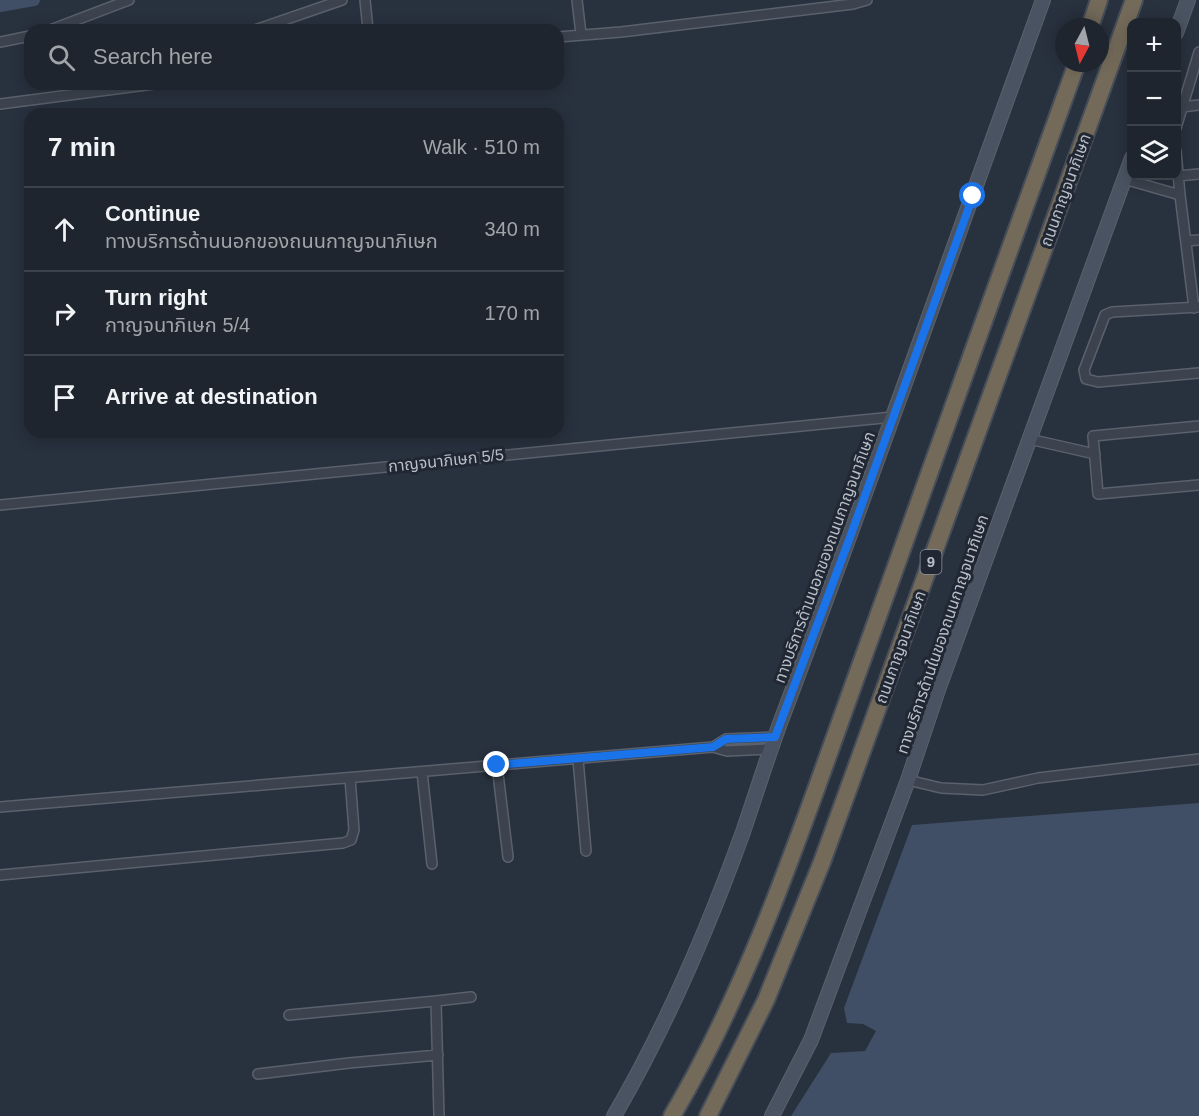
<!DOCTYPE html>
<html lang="en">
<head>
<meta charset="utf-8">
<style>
	:root { --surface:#1e252e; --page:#2b313a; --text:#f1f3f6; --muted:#a1a5aa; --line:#3c424a }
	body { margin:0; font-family:Arial,"Noto Sans Thai",sans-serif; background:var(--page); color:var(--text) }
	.controls { position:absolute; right:18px; top:18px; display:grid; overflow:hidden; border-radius:12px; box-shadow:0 3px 15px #0003 }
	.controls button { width:54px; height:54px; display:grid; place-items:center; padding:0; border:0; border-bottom:2px solid var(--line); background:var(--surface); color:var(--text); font:30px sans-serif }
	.compass { position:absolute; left:1055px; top:18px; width:54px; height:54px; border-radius:50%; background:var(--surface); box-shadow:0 3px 15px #0003; rotate:187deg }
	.stop { position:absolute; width:18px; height:18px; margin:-14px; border:4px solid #1a73e8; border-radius:50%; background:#fff }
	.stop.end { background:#1a73e8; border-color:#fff; box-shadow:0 2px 6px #0008 }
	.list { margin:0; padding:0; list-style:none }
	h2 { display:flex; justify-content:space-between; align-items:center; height:78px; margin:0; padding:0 24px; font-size:26px }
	h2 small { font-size:20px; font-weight:400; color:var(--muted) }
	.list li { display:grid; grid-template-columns:39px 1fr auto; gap:18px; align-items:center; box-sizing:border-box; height:84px; padding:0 24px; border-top:2px solid var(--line) }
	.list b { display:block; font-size:22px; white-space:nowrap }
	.list p { margin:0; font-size:20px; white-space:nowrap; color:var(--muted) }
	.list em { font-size:20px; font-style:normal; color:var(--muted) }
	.icon { flex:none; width:33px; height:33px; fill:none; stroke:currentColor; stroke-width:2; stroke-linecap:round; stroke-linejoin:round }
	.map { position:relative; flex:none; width:1199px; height:1116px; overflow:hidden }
	.search { position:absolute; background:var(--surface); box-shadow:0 3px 15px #0003; left:24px; top:24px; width:540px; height:66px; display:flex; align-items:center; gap:15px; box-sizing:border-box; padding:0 21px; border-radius:18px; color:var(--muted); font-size:22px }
	.panel { position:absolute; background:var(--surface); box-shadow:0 3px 15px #0003; left:24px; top:108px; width:540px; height:330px; border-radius:18px }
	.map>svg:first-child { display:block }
	.water { fill:#404f65 }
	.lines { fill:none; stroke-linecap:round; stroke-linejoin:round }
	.canal { stroke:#404f65; stroke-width:12 }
	.street-casing { stroke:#5a616c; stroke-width:12 }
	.secondary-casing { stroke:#5a616c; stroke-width:16 }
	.highway-casing { stroke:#474e59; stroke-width:20 }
	.street { stroke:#3c434e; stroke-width:9 }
	.secondary { stroke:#4a5361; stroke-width:14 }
	.highway { stroke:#736a5a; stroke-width:16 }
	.route { stroke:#1a73e8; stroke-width:8 }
	.labels { text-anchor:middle; stroke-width:6; stroke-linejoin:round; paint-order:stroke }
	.shield { fill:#212834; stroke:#8b929c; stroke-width:1.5 }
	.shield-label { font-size:15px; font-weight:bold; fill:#b8bfc9 }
	.street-label { font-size:16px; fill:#b8bfc9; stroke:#212834 }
</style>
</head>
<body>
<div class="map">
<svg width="1199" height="1116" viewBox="0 0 1199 1116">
	<rect width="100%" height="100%" fill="#28313e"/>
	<path class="water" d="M 1199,803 L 1199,1116 L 791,1116 L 831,1053 L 865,1051 L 876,1031 L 863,1024 L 847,1023 L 844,1008 L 912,825 Z"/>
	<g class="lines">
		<path class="canal" d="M 0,6 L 34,0"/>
		<g class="street-casing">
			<path id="street" d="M 365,0 L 368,30
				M 577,0 L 581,34
				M 50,30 L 129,0
				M 255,30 L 342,0
				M 558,37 L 621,32 L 853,4 L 867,0
				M 0,42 L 30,36
				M 0,104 L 154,84
				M 1182,107 L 1199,105
				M 1176,128 L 1199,52
				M 1176,151 L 1180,195 L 1194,308
				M 1178,176 L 1199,174
				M 1124,179 L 1180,195
				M 1186,241 L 1199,240
				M 1199,307 L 1112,312 L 1105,315 L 1084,370 L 1086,379 L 1098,382 L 1199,373
				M 1199,426 L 1093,436 L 1098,494 L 1199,485
				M 1029,439 L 1095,454
				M 0,505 L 893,417
				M 713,747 L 726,739 L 775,737
				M 578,759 L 586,851
				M 497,765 L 508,857
				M 422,772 L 432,864
				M 908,780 L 941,788 L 983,790 L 1038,778 L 1199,759
				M 0,807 L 713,747 L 727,751 L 770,749
				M 0,875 L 343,843 L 351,840 L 354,830 L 350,778
				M 436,1001 L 471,997
				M 289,1015 L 436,1001 L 439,1116
				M 258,1074 L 349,1063 L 438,1055"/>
		</g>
		<g class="secondary-casing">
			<path id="secondary" d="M 1176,33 L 1188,0
				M 614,1116 C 666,1027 708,929 743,832 C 756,794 768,755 782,718 C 872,480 956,239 1043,0
				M 772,1116 L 811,1040 L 908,780 L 938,690 L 1132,158"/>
		</g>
		<g class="highway-casing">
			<path id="highway" d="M 1090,27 L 1099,0
				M 672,1116 C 756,974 806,815 862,661 C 933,462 1005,262 1077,63
				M 708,1116 L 766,1000 L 822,862 L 1134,0"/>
		</g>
		<use href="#street" class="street"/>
		<use href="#secondary" class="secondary"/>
		<use href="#highway" class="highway"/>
	</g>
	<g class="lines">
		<path class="route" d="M 497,765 L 713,747 L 726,739 L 775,737 L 849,540 L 973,196"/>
	</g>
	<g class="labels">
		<rect class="shield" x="920.5" y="550" width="21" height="24" rx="4.5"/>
		<g class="shield-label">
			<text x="931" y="567">9</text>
		</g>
		<g class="street-label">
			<text transform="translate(1065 190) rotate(-70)" y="6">ถนนกาญจนาภิเษก</text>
			<text transform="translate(446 460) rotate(-6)" y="6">กาญจนาภิเษก 5/5</text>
			<text transform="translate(824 557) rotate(-70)" y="6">ทางบริการด้านนอกของถนนกาญจนาภิเษก</text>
			<text transform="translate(942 634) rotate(-71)" y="6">ทางบริการด้านในของถนนกาญจนาภิเษก</text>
			<text transform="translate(900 647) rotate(-70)" y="6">ถนนกาญจนาภิเษก</text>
		</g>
	</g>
</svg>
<div class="controls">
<button>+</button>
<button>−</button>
<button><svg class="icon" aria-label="layers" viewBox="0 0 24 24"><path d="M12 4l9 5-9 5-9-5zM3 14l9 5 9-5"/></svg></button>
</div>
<svg class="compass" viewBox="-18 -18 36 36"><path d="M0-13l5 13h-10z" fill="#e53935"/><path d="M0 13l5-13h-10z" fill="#a1a5aa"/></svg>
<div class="stop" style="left:973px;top:196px"></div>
<div class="stop end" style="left:497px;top:765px"></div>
<div class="search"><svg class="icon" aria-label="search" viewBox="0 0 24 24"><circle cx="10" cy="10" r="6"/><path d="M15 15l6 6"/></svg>Search here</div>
<section class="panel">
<h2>7 min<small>Walk · 510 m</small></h2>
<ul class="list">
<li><svg class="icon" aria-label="ahead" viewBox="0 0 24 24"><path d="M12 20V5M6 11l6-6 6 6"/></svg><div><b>Continue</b><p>ทางบริการด้านนอกของถนนกาญจนาภิเษก</p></div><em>340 m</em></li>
<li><svg class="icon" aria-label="right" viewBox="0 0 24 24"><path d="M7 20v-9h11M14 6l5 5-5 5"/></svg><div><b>Turn right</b><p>กาญจนาภิเษก 5/4</p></div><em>170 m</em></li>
<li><svg class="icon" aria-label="arrive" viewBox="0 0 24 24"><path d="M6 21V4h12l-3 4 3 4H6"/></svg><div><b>Arrive at destination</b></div></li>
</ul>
</section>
</div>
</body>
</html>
